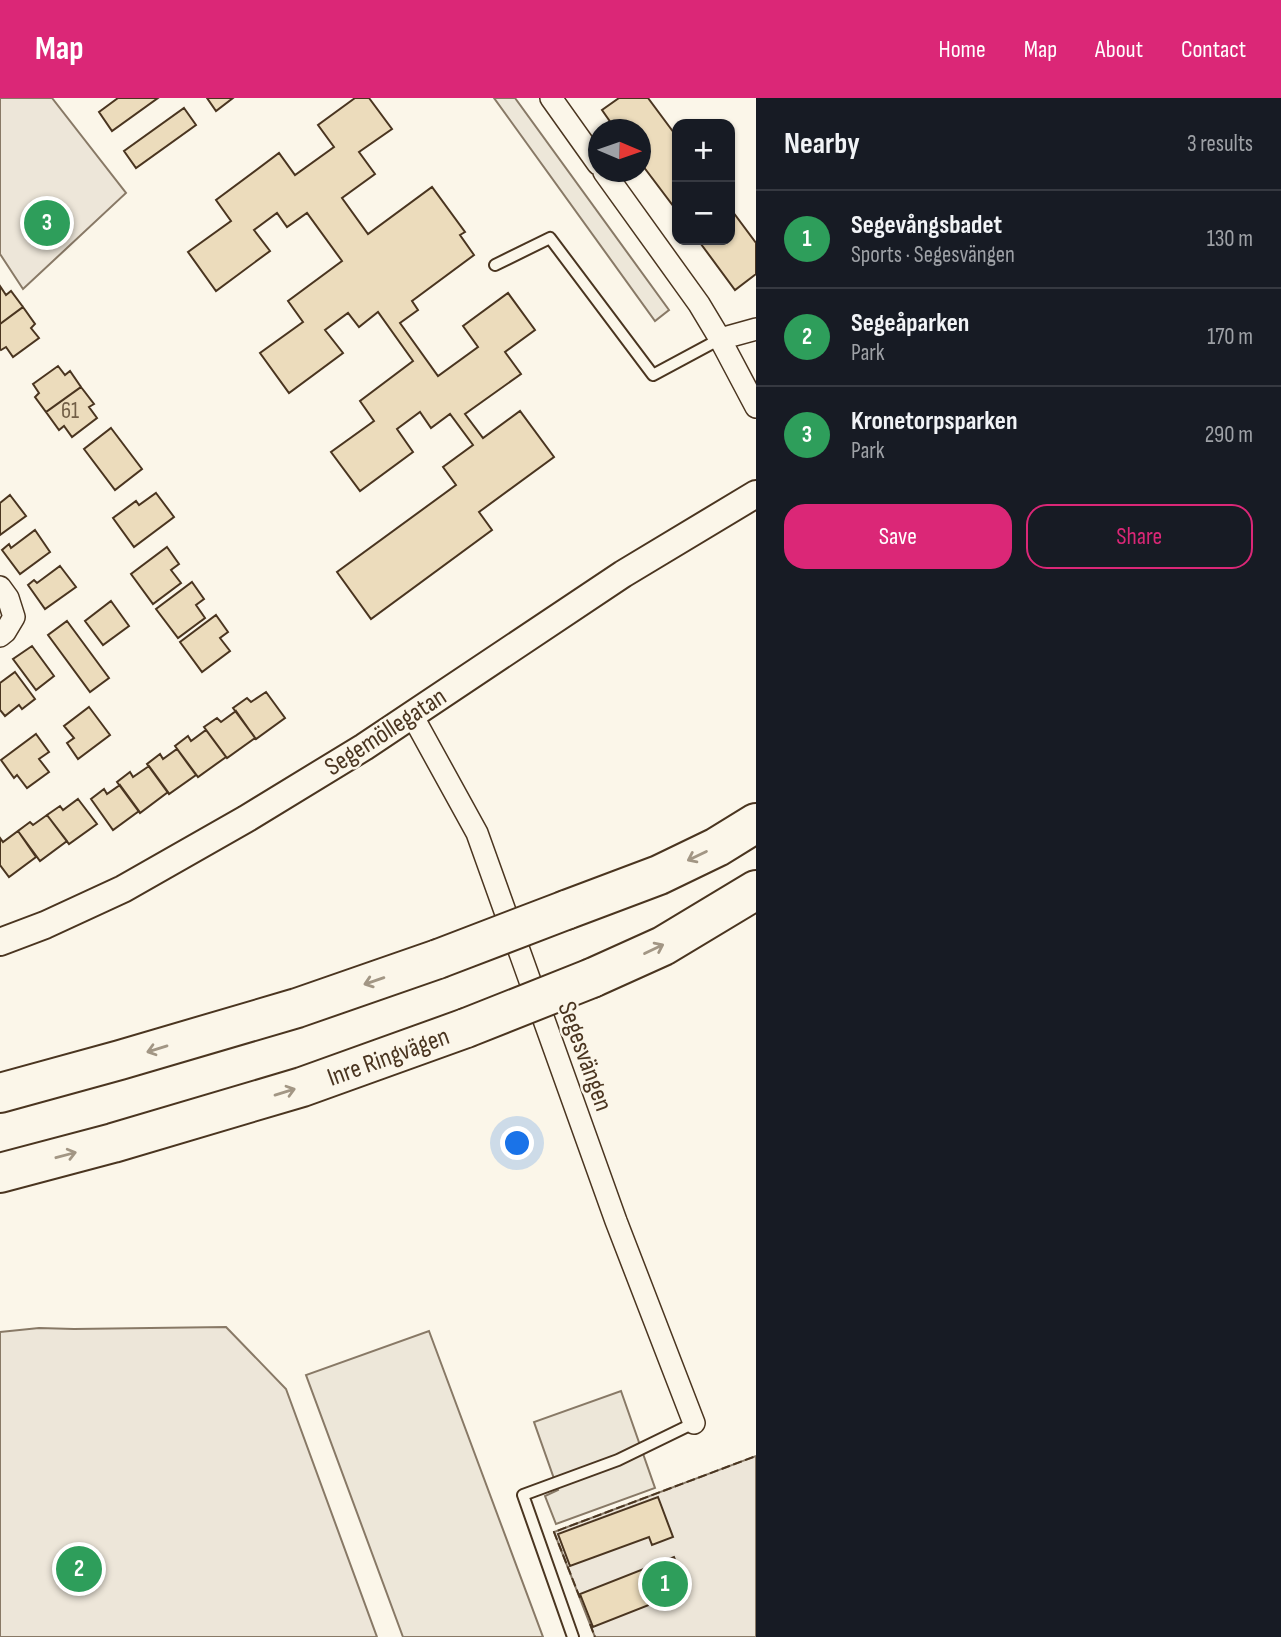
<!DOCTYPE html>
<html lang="en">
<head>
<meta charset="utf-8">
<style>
	:root { --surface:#171b24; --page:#20242c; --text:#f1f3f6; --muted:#9ea1a6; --line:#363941; --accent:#db2777 }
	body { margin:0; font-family:"Sofia Sans Condensed",sans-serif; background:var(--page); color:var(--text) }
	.controls { position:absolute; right:21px; top:21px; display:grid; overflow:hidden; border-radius:14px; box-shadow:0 2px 5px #0004 }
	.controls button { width:63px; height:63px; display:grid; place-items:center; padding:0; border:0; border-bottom:2px solid var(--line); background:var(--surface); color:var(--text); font:35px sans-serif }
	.compass { position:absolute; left:588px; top:21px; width:63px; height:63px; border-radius:50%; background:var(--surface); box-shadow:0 2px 5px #0004; rotate:92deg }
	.you { position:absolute; left:518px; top:1046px; width:24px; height:24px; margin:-18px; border:5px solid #fff; border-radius:50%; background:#1a73e8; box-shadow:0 0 0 10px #1a73e833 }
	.badge { display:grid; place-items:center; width:46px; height:46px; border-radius:50%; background:var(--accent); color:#fff; font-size:23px; font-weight:700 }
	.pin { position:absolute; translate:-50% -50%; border:4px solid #fff; box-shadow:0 2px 7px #0006 }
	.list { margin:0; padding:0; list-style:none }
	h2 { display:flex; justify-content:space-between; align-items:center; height:91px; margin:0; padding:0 28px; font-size:30px }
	h2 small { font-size:23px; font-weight:400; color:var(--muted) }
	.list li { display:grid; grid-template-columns:46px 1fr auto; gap:21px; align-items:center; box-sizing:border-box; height:98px; padding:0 28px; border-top:2px solid var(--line) }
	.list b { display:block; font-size:26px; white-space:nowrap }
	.list p { margin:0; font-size:23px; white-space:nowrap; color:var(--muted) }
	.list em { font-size:23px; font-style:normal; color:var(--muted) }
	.actions { display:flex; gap:14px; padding:21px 28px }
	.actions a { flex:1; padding:16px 0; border:2px solid var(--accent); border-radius:21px; text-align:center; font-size:24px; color:var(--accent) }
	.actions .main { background:var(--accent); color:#fff }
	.map { position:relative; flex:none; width:756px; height:1539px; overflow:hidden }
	header { display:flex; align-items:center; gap:42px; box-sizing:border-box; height:98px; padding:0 35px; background:var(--accent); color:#fff }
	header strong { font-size:33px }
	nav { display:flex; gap:38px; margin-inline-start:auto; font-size:24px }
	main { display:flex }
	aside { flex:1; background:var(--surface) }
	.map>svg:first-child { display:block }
	.green { fill:#ede6d9; stroke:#887966; stroke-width:2 }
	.parking { fill:#ede7d9; stroke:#887966; stroke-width:2 }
	.building { fill:#ecdcbc; stroke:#4a3520; stroke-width:2 }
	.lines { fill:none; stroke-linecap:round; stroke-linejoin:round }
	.service-casing { stroke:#4a3520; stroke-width:14 }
	.minor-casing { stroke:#4a3520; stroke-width:24 }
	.tertiary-casing { stroke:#4a3520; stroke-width:30 }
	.motorway-casing { stroke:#4a3520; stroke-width:42 }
	.service { stroke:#fbf6e9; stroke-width:10 }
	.minor { stroke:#fbf6e9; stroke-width:21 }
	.tertiary { stroke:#fbf6e9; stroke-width:26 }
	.motorway { stroke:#fbf6e9; stroke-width:38 }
	.motorway-bridge-casing { stroke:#4a3520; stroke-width:42; stroke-linecap:butt }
	.motorway-bridge { stroke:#fbf6e9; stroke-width:38 }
	.fence { stroke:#4a3520; stroke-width:2; stroke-dasharray:9 3.5; stroke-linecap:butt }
	.oneway { stroke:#a29684 }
	.labels { text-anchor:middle; stroke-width:5; stroke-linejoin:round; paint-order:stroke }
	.number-label { font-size:23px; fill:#725f47 }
	.street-label { font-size:26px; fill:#4a3520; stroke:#fbf6e9 }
</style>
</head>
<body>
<header>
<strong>Map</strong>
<nav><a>Home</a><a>Map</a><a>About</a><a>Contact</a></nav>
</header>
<main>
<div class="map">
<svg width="756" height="1539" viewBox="0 0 756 1539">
	<rect width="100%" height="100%" fill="#fbf6e9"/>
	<path class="green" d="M 0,0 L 52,0 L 126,95 L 23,191 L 0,156 Z
		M 226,1229 L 286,1291 L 377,1539 L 0,1539 L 0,1234 L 39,1230 L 74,1231 Z
		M 756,1358 L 756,1539 L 595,1539 L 554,1434 Z"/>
	<path class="parking" d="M 494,0 L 515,0 L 669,212 L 655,223 Z
		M 429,1233 L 543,1539 L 403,1539 L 306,1277 Z
		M 621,1293 L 655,1390 L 556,1426 L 545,1398 L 558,1392 L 534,1324 Z"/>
	<path class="building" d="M 118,0 L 158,0 L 112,33 L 99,14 Z
		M 207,0 L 233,0 L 216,13 Z
		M 355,0 L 369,0 L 392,31 L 359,54 L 375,76 L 342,100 L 368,136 L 432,89 L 465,134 L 460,137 L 474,157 L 412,203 L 418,212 L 400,225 L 438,278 L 478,249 L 463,228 L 508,195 L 535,232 L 505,254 L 521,276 L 465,316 L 483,340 L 520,313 L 554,359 L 479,414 L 492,432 L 371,521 L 337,474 L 456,387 L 443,369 L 473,347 L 450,316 L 431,330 L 420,314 L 397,331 L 413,354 L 360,393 L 331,354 L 374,323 L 360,303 L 413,263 L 378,214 L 359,229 L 348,215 L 325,232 L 343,255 L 289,295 L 260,255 L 303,224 L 288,203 L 342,163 L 307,115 L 287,129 L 277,115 L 254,132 L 270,153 L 216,193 L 188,154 L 231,123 L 216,102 L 279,55 L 295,77 L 334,49 L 318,27 Z
		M 619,0 L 648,0 L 677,39 L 677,113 L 640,64 L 640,32 L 616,32 L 602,12 Z
		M 184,10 L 196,27 L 136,70 L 124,53 Z
		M 730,110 L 756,145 L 756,176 L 735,192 L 698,142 L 730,142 Z
		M 0,188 L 6,197 L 11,193 L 23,209 L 0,226 Z
		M 23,209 L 35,226 L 31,230 L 39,240 L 13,259 L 6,249 L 1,252 L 0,251 L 0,226 Z
		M 58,268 L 65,277 L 70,273 L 81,289 L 46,314 L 35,299 L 39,295 L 33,286 Z
		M 81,289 L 94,306 L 89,309 L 97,320 L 72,339 L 64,328 L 59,332 L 46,314 Z
		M 111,330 L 142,371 L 115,392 L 84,351 Z
		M 156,395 L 174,419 L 134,449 L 113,420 L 136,403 L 139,407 Z
		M 10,397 L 26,418 L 0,437 L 0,405 Z
		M 35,432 L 50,454 L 20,476 L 2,452 L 9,446 L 11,450 Z
		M 167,449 L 179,466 L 171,472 L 181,485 L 153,506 L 131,476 Z
		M 60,468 L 76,489 L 45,511 L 28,487 L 34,482 L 37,485 Z
		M 192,484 L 204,501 L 196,507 L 205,520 L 178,540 L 156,511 Z
		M 111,503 L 129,528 L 103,547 L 85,523 Z
		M 216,517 L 228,534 L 220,540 L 230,553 L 202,574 L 180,544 Z
		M 67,523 L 109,580 L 90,594 L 48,537 Z
		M 32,548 L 54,578 L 36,592 L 13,561 Z
		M 15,574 L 35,601 L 22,611 L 19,607 L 5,618 L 0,612 L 0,585 Z
		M 266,594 L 285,620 L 256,641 L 233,610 L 247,600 L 251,604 Z
		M 89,609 L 110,637 L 78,661 L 67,645 L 74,640 L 64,628 Z
		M 236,613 L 255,640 L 227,660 L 204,629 L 217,620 L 221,624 Z
		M 206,632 L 226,659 L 198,679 L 175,648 L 188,638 L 191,643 Z
		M 36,636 L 49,654 L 39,661 L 49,674 L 27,690 L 17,677 L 14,680 L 1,662 Z
		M 177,651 L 196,677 L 169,696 L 147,666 L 160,656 L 163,661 Z
		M 149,668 L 168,694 L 140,715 L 117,684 L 130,674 L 133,679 Z
		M 120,687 L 139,713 L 113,732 L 91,701 L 104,691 L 107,696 Z
		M 78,701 L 97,726 L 69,746 L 47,717 L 60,708 L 63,712 Z
		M 47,717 L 67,743 L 40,763 L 18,733 L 30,724 L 33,727 Z
		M 18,733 L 36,759 L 9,779 L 0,767 L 0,740 L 3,744 Z
		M 658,1399 L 673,1439 L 652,1447 L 649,1439 L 570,1468 L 558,1436 Z
		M 674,1459 L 687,1492 L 593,1529 L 580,1496 Z"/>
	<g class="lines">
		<g class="service-casing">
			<path id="service" d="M 495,167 L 550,140 L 653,277 L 720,241
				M 573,1539 L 523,1397 L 618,1362 L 694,1325"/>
		</g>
		<g class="minor-casing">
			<path id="minor" d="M 551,0 L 598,66
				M 604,74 L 699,206 L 720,241 L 756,309
				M 720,241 L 756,231
				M 0,489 L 8,500 L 14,519 L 5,534 L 0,538
				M 412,617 L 477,735 L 616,1123 L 694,1325"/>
		</g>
		<g class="tertiary-casing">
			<path id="tertiary" d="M 0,844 L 45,827 L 123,791 L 246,721 L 364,649 L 623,476 L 756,396"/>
		</g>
		<g class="motorway-casing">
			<path id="motorway" d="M 566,812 L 659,777 L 717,749 L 756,725
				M 592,880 L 663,848 L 756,792
				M 0,995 L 120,962 L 297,910 L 438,861
				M 0,1075 L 113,1045 L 302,989 L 466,930"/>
		</g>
		<use href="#service" class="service"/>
		<use href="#minor" class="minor"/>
		<use href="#tertiary" class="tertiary"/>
		<use href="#motorway" class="motorway"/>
		<g class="motorway-bridge-casing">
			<path id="motorway-bridge" d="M 438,861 L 566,812
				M 466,930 L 592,880"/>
		</g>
		<use href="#motorway-bridge" class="motorway-bridge"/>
		<path class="fence" d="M 580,1500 L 554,1434 L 756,1358
			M 590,1526 L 595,1539"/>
	</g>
	<defs><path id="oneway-shaft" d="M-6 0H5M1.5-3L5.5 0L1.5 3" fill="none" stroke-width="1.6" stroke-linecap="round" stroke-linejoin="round" transform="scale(1.75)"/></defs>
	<g class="oneway">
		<use href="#oneway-shaft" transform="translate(697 758) rotate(154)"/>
		<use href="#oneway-shaft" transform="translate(654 851) rotate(-26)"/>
		<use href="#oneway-shaft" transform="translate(374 883) rotate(161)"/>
		<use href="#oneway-shaft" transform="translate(157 951) rotate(163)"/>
		<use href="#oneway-shaft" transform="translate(285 994) rotate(-17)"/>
		<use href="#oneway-shaft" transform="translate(66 1057) rotate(-15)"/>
	</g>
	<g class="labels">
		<g class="number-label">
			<text x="70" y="320">61</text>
		</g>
		<g class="street-label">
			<text transform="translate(385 633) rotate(-33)" y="9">Segemöllegatan</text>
			<text transform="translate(388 958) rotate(-20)" y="9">Inre Ringvägen</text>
			<text transform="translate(586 958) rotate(70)" y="9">Segesvängen</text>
		</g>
	</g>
</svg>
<div class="controls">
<button>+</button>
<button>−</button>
</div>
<svg class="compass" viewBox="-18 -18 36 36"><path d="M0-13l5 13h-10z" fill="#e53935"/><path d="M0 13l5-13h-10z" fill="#9ea1a6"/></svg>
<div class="you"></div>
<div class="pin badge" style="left:665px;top:1486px;background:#2e9e5b">1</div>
<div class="pin badge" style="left:79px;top:1471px;background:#2e9e5b">2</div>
<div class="pin badge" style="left:47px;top:125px;background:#2e9e5b">3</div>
</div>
<aside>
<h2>Nearby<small>3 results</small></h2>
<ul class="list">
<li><span class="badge" style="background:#2e9e5b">1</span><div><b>Segevångsbadet</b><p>Sports · Segesvängen</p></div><em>130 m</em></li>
<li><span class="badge" style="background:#2e9e5b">2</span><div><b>Segeåparken</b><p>Park</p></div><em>170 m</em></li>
<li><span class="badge" style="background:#2e9e5b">3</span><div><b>Kronetorpsparken</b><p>Park</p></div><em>290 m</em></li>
</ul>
<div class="actions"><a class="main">Save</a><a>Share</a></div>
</aside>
</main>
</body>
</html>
